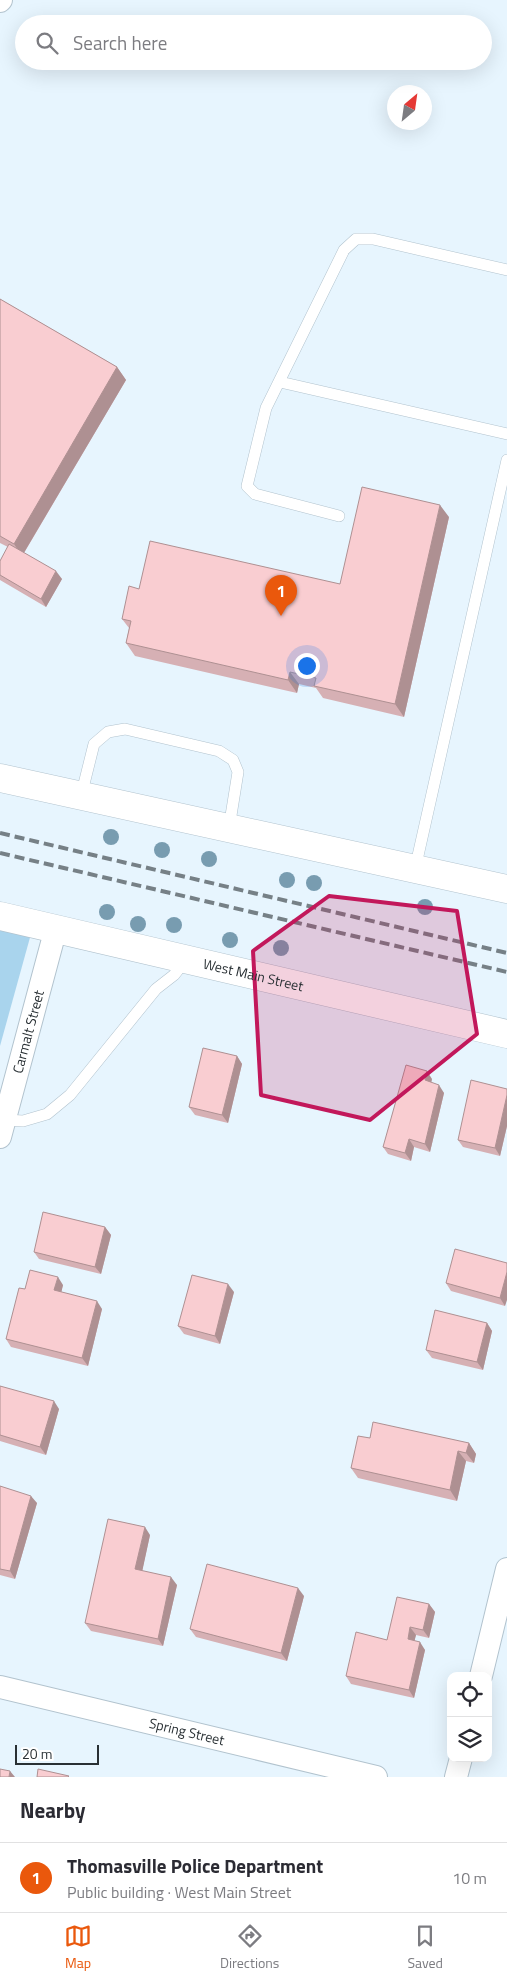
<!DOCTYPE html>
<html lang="en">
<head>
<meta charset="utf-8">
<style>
	:root { --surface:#fff; --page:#f7f7f7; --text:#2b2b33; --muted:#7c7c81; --line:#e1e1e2; --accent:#ea580c }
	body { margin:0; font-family:"Titillium Web",sans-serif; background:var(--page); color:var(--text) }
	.controls { position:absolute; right:15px; bottom:15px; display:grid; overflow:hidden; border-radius:10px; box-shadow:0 5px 20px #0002 }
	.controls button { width:45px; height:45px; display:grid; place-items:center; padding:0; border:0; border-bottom:1px solid var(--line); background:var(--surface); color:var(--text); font:25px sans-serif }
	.compass { position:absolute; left:387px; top:85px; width:45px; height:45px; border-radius:50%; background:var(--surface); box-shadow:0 5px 20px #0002; rotate:29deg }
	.scale { position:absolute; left:15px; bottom:12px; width:84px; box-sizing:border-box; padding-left:5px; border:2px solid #293034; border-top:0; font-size:14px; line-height:18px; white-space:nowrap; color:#293034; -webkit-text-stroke:4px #fff; paint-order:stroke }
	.you { position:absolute; left:306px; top:665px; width:18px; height:18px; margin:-12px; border:4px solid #fff; border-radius:50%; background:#1a73e8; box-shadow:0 0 0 8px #1a73e833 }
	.badge { display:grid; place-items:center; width:32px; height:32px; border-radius:50%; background:var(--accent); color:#fff; font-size:16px; font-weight:700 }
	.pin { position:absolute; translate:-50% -41px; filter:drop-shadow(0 1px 2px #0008) }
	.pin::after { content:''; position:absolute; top:26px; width:18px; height:15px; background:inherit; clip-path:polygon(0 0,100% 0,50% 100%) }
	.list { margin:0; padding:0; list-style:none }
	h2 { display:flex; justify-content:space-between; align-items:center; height:65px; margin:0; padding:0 20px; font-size:21px }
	h2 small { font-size:16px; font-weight:400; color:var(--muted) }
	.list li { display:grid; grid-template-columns:32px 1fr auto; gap:15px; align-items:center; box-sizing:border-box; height:70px; padding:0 20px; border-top:1px solid var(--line) }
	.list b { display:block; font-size:19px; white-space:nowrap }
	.list p { margin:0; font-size:16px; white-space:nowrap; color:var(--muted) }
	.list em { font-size:16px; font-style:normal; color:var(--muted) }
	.icon { flex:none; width:28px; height:28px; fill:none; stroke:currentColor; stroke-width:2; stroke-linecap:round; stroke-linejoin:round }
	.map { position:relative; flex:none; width:507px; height:1777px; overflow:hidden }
	.search { position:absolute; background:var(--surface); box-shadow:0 5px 20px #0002; left:15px; right:15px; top:15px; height:55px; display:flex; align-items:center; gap:12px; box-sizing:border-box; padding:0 18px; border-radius:28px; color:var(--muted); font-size:19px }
	.sheet { height:135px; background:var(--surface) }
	nav { display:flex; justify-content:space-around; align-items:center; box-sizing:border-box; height:70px; border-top:1px solid var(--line); background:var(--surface); font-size:14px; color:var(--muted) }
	nav a { display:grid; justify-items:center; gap:2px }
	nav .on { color:var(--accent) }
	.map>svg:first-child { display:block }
	.green { fill:#a9d4ed }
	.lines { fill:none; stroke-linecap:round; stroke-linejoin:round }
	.service-casing { stroke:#b2c3ce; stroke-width:12 }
	.minor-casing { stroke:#b2c3ce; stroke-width:24 }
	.tertiary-casing { stroke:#b2c3ce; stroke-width:29 }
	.secondary-casing { stroke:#b2c3ce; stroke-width:29 }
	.service { stroke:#fff; stroke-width:11 }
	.minor { stroke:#fff; stroke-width:22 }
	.tertiary { stroke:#fff; stroke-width:28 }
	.secondary { stroke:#fff; stroke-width:28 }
	.rail { stroke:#768086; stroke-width:4; stroke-dasharray:10 5; stroke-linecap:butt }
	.tree { fill:#789cb0 }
	.wall { fill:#d6b0b4 }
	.shaded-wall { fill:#ae9092 }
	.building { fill:#f9cdd1; stroke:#ae9092 }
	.marked { fill:#c2185b; fill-opacity:0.2; stroke:#c2185b; stroke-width:4; stroke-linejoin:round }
	.labels { text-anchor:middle; stroke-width:4; stroke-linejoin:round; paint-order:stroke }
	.street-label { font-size:14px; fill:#293034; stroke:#fff }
</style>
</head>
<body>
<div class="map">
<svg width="507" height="1777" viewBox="0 0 507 1777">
	<rect width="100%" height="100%" fill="#e7f5fe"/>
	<path class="green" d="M 0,917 L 34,923 L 0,1046 Z"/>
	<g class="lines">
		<g class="service-casing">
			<path id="service" d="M 280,382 L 507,434
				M 339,516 L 255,494 L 247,486 L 266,408 L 344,250 L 356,239 L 373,239 L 507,270
				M 81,796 L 94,744 L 108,732 L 125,729 L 219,751 L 233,760 L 238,772 L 229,828
				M 415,869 L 507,460
				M 5,1120 L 23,1121 L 47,1114 L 70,1095 L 156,989 L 174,975 L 185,961"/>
		</g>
		<g class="minor-casing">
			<g id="minor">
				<path d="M 0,1 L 1,0"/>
				<path id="s1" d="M 0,1137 L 56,928"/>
				<path d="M 481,1676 L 507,1569"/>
				<path id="s2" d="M 0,1687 L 376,1777"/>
				<path d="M 456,1777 L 461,1758"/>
			</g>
		</g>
		<g class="tertiary-casing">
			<g id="tertiary">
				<path id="s3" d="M 0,916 L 507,1034"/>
			</g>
		</g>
		<g class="secondary-casing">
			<path id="secondary" d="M 0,778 L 507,889"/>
		</g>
		<use href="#service" class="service"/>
		<use href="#minor" class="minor"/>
		<use href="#tertiary" class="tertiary"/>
		<use href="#secondary" class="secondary"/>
		<path class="rail" d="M 0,833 L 507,953
			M 0,853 L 507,972"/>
	</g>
	<g class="tree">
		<circle cx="111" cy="837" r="8"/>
		<circle cx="162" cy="850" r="8"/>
		<circle cx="209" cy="859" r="8"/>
		<circle cx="287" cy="880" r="8"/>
		<circle cx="314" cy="883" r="8"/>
		<circle cx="425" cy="907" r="8"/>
		<circle cx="107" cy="912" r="8"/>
		<circle cx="138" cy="924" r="8"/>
		<circle cx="174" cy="925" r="8"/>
		<circle cx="230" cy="940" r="8"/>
		<circle cx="281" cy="948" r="8"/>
	</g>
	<path class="wall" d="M 0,299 L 117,367 L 126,380 L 24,553 L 62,579 L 46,607 L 0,580 L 0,561 L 8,547 L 0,543 Z
		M 449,517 L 404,717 L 323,698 L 316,688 L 299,684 L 297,693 L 135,656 L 126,643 L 129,628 L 122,619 L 139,589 L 340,584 Z
		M 237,1056 L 242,1064 L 228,1123 L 195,1115 L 189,1107 Z
		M 432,1079 L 431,1082 L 444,1093 L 430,1152 L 414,1147 L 411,1161 L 388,1154 L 383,1147 Z
		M 507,1089 L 507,1126 L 500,1156 L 463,1147 L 458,1140 Z
		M 105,1227 L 111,1235 L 101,1274 L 39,1259 L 34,1252 Z
		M 507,1263 L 505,1306 L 451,1291 L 446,1283 Z
		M 63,1285 L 61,1292 L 102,1309 L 88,1366 L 11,1347 L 6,1339 L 25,1289 Z
		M 234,1292 L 220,1344 L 184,1334 L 178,1326 Z
		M 487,1323 L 492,1331 L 483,1370 L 432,1358 L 426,1350 Z
		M 0,1386 L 59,1409 L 46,1455 L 0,1441 Z
		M 370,1438 L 469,1443 L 476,1454 L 474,1463 L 466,1461 L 457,1501 L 358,1478 L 351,1468 Z
		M 0,1486 L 37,1503 L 15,1579 L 0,1575 Z
		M 150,1535 L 142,1571 L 177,1585 L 163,1646 L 91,1631 L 85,1623 Z
		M 304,1596 L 287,1661 L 196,1637 L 190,1629 Z
		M 429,1604 L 435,1612 L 429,1638 L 416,1635 L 414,1641 L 425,1650 L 414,1698 L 351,1684 L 346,1676 Z"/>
	<path class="shaded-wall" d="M 117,367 L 126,380 L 22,556 L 14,544 Z
		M 440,505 L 449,517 L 404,717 L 395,704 Z
		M 56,571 L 62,579 L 46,607 L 41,599 Z
		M 290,672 L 299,684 L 297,693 L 288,680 Z
		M 237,1056 L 242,1064 L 228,1123 L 222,1115 Z
		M 427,1071 L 432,1079 L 430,1088 L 425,1080 Z
		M 439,1085 L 444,1093 L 430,1152 L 425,1144 Z
		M 507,1095 L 507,1126 L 500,1156 L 495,1148 Z
		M 409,1139 L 414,1147 L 411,1161 L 405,1153 Z
		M 105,1227 L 111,1235 L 101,1274 L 95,1267 Z
		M 507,1272 L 507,1300 L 505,1306 L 500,1298 Z
		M 58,1277 L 63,1285 L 60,1298 L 54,1290 Z
		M 228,1284 L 234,1292 L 220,1344 L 215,1336 Z
		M 97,1301 L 102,1309 L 88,1366 L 82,1358 Z
		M 487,1323 L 492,1331 L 483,1370 L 477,1362 Z
		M 54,1401 L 59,1409 L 46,1455 L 40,1447 Z
		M 469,1443 L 476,1454 L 474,1463 L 466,1453 Z
		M 458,1451 L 466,1461 L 457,1501 L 450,1490 Z
		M 31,1496 L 37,1503 L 15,1579 L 10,1571 Z
		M 145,1527 L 150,1535 L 141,1577 L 135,1569 Z
		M 171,1577 L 177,1585 L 163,1646 L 158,1639 Z
		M 298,1588 L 304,1596 L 287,1661 L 281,1653 Z
		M 429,1604 L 435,1612 L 429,1638 L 423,1630 Z
		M 410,1627 L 416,1635 L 413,1647 L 408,1639 Z
		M 420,1642 L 425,1650 L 414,1698 L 409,1690 Z
		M 10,1771 L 15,1777 L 9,1777 Z"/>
	<path class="building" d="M 0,299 L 117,367 L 14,544 L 0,536 Z
		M 362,487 L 440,505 L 395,704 L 314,686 L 316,678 L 290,672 L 288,680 L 126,643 L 131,621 L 122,619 L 129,586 L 139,589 L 150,541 L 340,584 Z
		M 9,544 L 56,571 L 41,599 L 0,575 L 0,561 Z
		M 203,1048 L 237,1056 L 222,1115 L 189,1107 Z
		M 406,1065 L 427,1071 L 425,1080 L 439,1085 L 425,1144 L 409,1139 L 405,1153 L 383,1147 Z
		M 471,1080 L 507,1089 L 507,1095 L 495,1148 L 458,1140 Z
		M 43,1212 L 105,1227 L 95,1267 L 34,1252 Z
		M 455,1249 L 507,1263 L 507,1272 L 500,1298 L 446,1283 Z
		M 30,1270 L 58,1277 L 54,1290 L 97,1301 L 82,1358 L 6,1339 L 19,1288 L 25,1289 Z
		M 192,1275 L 228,1284 L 215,1336 L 178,1326 Z
		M 435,1310 L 487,1323 L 477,1362 L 426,1350 Z
		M 0,1386 L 54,1401 L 40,1447 L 0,1435 Z
		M 373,1422 L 469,1443 L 466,1453 L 458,1451 L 450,1490 L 351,1468 L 358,1436 L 370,1438 Z
		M 0,1486 L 31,1496 L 10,1571 L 0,1569 Z
		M 108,1519 L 145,1527 L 135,1569 L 171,1577 L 158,1639 L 85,1623 Z
		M 207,1564 L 298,1588 L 281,1653 L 190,1629 Z
		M 397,1597 L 429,1604 L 423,1630 L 410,1627 L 408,1639 L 420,1642 L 409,1690 L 346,1676 L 356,1632 L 387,1640 Z
		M 0,1769 L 10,1771 L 9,1777 L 0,1777 Z
		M 38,1769 L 69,1776 L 68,1777 L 37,1777 Z"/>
	<path class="marked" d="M 329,896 L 457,911 L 477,1034 L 370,1120 L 261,1095 L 253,951 Z"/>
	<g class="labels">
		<g class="street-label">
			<text dy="5" stroke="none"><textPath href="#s3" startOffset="260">West Main Street</textPath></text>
			<text dy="5" stroke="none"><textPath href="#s1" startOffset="109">Carmalt Street</textPath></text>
			<text dy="5" stroke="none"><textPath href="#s2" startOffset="192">Spring Street</textPath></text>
		</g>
	</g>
</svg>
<div class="controls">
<button><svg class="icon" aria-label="locate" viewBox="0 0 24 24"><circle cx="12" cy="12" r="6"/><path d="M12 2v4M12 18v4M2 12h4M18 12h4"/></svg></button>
<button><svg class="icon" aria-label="layers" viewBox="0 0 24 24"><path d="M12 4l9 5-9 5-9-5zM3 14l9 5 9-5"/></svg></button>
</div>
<svg class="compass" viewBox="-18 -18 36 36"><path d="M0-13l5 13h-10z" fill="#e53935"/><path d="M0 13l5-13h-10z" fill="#7c7c81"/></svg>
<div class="scale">20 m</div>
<div class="you"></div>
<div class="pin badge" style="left:281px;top:616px">1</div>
<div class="search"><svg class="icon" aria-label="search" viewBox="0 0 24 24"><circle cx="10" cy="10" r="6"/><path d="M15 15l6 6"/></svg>Search here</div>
</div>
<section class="sheet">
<h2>Nearby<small></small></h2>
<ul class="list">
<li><span class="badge">1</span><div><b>Thomasville Police Department</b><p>Public building · West Main Street</p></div><em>10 m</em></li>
</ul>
</section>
<nav>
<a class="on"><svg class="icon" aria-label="map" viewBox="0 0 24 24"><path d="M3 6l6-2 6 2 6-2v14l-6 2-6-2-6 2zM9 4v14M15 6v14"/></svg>Map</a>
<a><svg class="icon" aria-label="directions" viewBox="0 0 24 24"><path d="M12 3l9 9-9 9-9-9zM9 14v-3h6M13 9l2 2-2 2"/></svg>Directions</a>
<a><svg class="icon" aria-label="saved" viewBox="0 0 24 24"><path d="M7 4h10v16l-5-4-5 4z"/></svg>Saved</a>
</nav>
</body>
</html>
